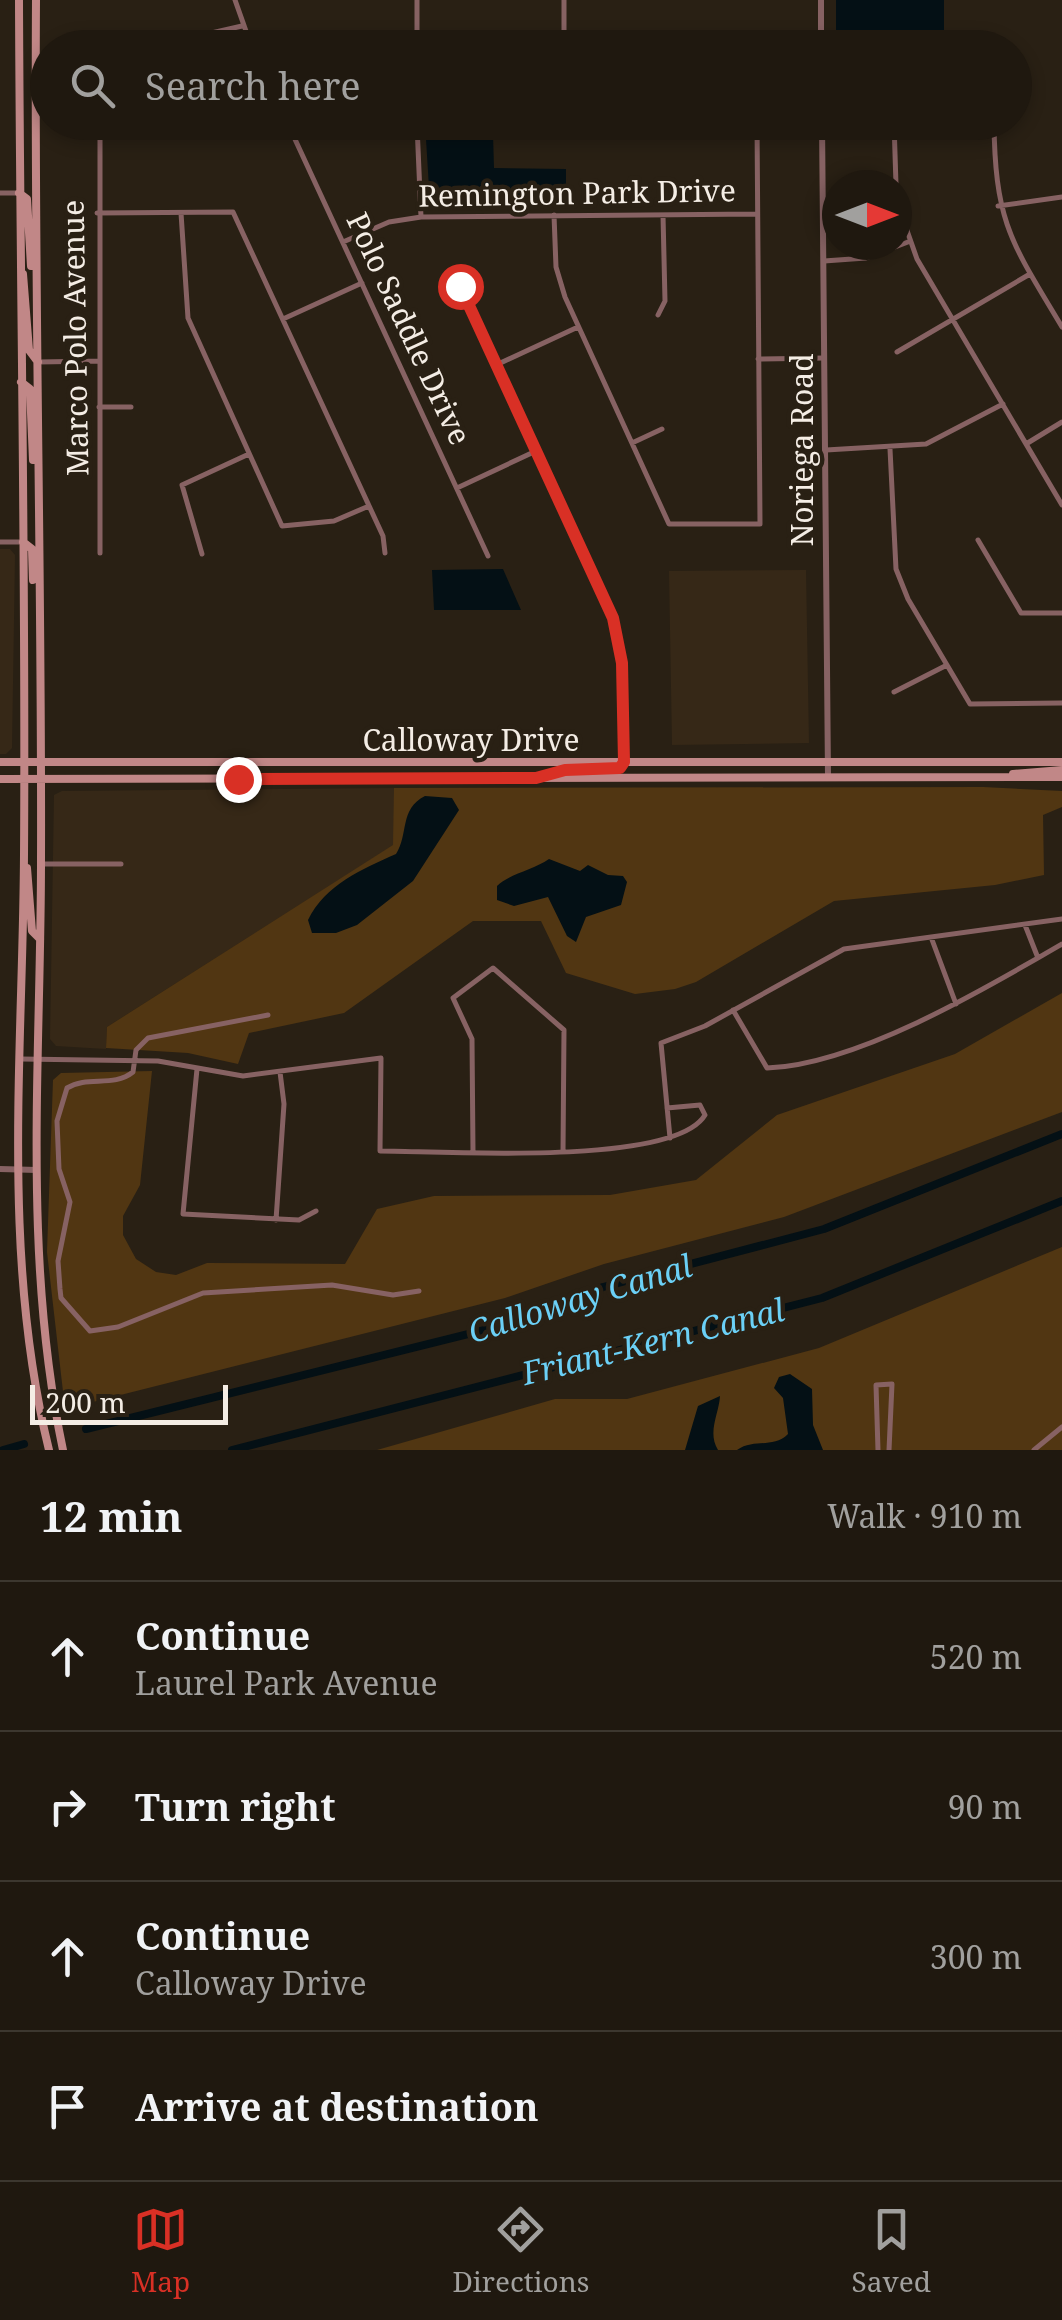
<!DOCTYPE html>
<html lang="en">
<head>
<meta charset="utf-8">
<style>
	:root { --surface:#1f180f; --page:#272118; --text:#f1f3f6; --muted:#a1a09e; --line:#3c372f; --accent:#d93025 }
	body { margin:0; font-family:"Noto Serif",serif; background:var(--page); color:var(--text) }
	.compass { position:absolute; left:822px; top:170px; width:90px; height:90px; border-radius:50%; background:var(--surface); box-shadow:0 5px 15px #0003; rotate:90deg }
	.scale { position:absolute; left:30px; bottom:25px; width:198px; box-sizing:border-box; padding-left:10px; border:5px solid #f4ede5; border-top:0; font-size:28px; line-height:35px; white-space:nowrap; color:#f4ede5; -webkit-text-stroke:8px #292014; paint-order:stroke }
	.stop { position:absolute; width:30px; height:30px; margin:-22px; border:8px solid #d93025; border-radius:50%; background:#fff }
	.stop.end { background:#d93025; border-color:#fff; box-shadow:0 2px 10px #0008 }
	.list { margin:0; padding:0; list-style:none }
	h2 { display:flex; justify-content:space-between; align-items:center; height:130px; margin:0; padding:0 40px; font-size:42px }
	h2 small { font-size:32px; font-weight:400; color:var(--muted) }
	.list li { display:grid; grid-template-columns:65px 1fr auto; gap:30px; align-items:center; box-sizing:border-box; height:150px; padding:0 40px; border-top:2px solid var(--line) }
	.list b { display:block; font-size:38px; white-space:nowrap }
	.list p { margin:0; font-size:32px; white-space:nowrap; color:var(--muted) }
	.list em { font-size:32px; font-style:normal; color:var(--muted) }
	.icon { flex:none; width:55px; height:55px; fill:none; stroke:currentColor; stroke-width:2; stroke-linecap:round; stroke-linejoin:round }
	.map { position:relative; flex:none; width:1062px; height:1450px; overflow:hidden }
	.search { position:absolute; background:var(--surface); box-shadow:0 5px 15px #0003; left:30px; right:30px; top:30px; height:110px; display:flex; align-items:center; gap:25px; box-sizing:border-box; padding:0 35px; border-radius:55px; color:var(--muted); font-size:38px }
	.sheet { height:730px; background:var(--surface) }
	nav { display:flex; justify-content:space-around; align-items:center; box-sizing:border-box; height:140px; border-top:2px solid var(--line); background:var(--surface); font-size:28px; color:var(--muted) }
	nav a { display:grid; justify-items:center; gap:5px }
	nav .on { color:var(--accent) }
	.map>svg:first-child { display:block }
	.built { fill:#362817 }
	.green { fill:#513612 }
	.water { fill:#041015 }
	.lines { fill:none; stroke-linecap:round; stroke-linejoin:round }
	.canal { stroke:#041015; stroke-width:8 }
	.minor { stroke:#876263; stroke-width:5 }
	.tertiary { stroke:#876263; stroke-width:6 }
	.secondary { stroke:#c18787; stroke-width:8 }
	.route { stroke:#d93025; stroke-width:12 }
	.labels { text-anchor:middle; stroke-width:9; stroke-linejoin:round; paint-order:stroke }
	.street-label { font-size:30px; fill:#f4ede5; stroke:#292014 }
	.water-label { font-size:32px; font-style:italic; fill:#6bd0f6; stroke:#292014 }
</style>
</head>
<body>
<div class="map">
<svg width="1062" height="1450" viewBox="0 0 1062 1450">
	<rect width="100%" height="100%" fill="#292014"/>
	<path class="built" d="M 0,549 L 10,549 L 15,555 L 12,748 L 6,754 L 0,754 Z
		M 806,570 L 809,743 L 672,745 L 669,571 Z
		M 394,788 L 394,845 L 107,1027 L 106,1049 L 56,1046 L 50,1039 L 54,795 L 62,791 Z"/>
	<path class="green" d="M 983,787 L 1062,791 L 1062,807 L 1043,815 L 1044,875 L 995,885 L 834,901 L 696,982 L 675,989 L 635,994 L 566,973 L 541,921 L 473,921 L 344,1013 L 249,1033 L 238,1064 L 188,1053 L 106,1048 L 107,1027 L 393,845 L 394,788 Z
		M 1062,993 L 1062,1112 L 784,1217 L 604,1264 L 505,1298 L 65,1409 L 47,1252 L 53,1080 L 61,1073 L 152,1071 L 140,1185 L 123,1216 L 123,1235 L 136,1259 L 156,1272 L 176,1275 L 207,1263 L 345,1264 L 377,1209 L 434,1196 L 610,1195 L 696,1180 L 777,1115 L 955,1054 Z
		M 1062,1247 L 1062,1450 L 377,1450 L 555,1399 L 627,1399 L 819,1348 Z"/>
	<path class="water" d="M 836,0 L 944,0 L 944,47 L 862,47 L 836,38 Z
		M 432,133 L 493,134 L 494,168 L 566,169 L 566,204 L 430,204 L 426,139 Z
		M 503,569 L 521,610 L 434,610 L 432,570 Z
		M 425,796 L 452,798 L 459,810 L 413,881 L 357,925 L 336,933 L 312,933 L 308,920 C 325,885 362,869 396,854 C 409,834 399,809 425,796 Z
		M 549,859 L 580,871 L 588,865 L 608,875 L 623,876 L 627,882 L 621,905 L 586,917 L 576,942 L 567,936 L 548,897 L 514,906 L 497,900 L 497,886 C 509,874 533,870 549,859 Z
		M 790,1374 L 812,1389 L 813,1425 L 823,1450 L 737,1450 C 754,1438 773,1449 788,1434 L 783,1398 L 774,1388 L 779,1377 Z
		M 720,1396 C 719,1414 707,1432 718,1450 L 685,1450 L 698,1406 Z"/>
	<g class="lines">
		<path class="canal" d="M 86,1429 L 533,1318 L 603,1287 L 824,1229 L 1062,1134
			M 3,1450 L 24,1444
			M 232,1450 L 822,1298 L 1062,1201"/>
		<path class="minor" d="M 235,0 L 252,48
			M 349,34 L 467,34
			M 564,37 L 757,37 L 757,48
			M 992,39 L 993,48
			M 100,48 L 100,37 L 194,37 L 242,26
			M 417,48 L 417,0
			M 564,48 L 564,0
			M 100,122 L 100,553
			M 287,122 L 488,556
			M 894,122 L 896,185
			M 994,122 C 995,224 1012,243 1062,327
			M 388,124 L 757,125
			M 100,125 L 220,122
			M 417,125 L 421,217
			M 0,193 L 19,193
			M 897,202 L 917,259 L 1062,505
			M 998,206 L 1062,197
			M 97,213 L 233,212 L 383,536 L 385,553
			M 181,213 L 188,318 L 282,526 L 334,521 L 369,506
			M 554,215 L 556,267 L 565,297 L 669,524 L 760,524 L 757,122
			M 343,242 L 389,222 L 421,217 L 756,214
			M 824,261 L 866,258 L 908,242
			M 460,286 L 609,610 L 623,663 L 624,763 L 620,768 L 547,775
			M 658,315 L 665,301 L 663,215
			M 283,319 L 362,283
			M 897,352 L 1030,274
			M 758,359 L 824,358
			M 38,362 L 99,361
			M 496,365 L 578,327
			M 99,407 L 131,407
			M 632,443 L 662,429
			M 1026,444 L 1062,422
			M 890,449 L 896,569 L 908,599 L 970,704 L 1062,703
			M 826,450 L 926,444 L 1003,404
			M 457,488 L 536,451
			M 978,540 L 1021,613 L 1062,613
			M 0,542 L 23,542
			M 202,554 L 182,485 L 249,454
			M 894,692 L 947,665
			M 41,864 L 121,864
			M 1025,925 L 1038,958
			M 931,937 L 956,1004
			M 733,1010 L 767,1068 C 856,1065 985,989 1062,944
			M 268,1015 L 148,1038 L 136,1050 L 133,1072 C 113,1088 88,1075 67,1088 L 57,1121 L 59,1169 L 70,1202 L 58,1261 L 60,1289 L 61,1298 L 90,1331 L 118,1327 L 203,1293 L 332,1285 L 393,1295 L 419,1291
			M 21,1059 L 158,1061 L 243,1076 L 381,1058 L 380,1151 C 441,1151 674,1167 705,1115 L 700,1105 L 667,1108
			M 197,1069 L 183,1214 L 299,1220 L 316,1211
			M 670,1138 L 661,1043 L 705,1026 L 844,949 L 1062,919
			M 473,1152 L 472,1039 L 453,998 L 493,968 L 564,1030 L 563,1152
			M 276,1220 L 284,1104 L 280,1072
			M 878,1450 L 876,1385 L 892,1384 L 889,1450
			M 1034,1450 L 1062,1427"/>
		<path class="tertiary" d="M 821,0 L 821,48
			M 822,122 L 828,777
			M 0,1169 L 37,1170"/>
		<path class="secondary" d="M 19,0 C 20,285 26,570 24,855 C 23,1052 1,1256 49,1450
			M 36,0 C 34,287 42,575 41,862 C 41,1059 22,1256 63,1450
			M 19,193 L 27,199 L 31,266
			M 23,274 L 29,350 L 38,362
			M 21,382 L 30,389 L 33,460
			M 23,542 L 32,549 L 33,580
			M 0,762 L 1062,762
			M 1013,774 L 1062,770
			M 0,779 L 1062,777
			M 27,868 L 32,931 L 40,939"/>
	</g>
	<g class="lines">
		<path class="route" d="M 238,779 L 536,778 L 565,770 L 620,768 L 624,762 L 622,663 L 613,618 L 460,286"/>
	</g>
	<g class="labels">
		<g class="street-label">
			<text transform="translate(577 194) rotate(-1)" y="10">Remington Park Drive</text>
			<text transform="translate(408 329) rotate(65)" y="10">Polo Saddle Drive</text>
			<text transform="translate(76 338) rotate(-91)" y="10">Marco Polo Avenue</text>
			<text transform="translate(803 450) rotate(-90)" y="10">Noriega Road</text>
			<text x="471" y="751">Calloway Drive</text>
		</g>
		<g class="water-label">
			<text transform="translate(580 1299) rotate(-17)" y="11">Calloway Canal</text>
			<text transform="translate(653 1342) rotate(-14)" y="11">Friant-Kern Canal</text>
		</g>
	</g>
</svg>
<svg class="compass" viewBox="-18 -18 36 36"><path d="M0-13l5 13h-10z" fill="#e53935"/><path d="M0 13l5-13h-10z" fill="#a1a09e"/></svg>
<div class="scale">200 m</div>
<div class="stop" style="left:460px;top:286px"></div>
<div class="stop end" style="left:238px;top:779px"></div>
<div class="search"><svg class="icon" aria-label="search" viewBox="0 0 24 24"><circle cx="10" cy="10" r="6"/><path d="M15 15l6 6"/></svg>Search here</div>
</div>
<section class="sheet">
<h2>12 min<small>Walk · 910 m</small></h2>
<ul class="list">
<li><svg class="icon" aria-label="ahead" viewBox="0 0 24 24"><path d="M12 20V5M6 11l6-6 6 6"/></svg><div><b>Continue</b><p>Laurel Park Avenue</p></div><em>520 m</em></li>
<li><svg class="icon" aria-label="right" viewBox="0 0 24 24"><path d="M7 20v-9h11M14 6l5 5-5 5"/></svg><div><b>Turn right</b></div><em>90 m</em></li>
<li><svg class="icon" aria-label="ahead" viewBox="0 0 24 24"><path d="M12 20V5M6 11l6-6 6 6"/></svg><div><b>Continue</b><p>Calloway Drive</p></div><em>300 m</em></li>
<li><svg class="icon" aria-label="arrive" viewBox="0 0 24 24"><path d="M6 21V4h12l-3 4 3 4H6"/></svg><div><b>Arrive at destination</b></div></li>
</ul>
</section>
<nav>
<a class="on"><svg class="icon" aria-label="map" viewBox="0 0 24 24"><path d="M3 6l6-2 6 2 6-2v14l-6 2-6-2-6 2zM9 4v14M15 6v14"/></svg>Map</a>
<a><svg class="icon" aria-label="directions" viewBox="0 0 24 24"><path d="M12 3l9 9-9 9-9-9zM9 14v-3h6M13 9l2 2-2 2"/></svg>Directions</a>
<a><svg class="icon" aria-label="saved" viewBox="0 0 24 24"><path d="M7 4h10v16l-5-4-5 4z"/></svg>Saved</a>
</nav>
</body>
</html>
